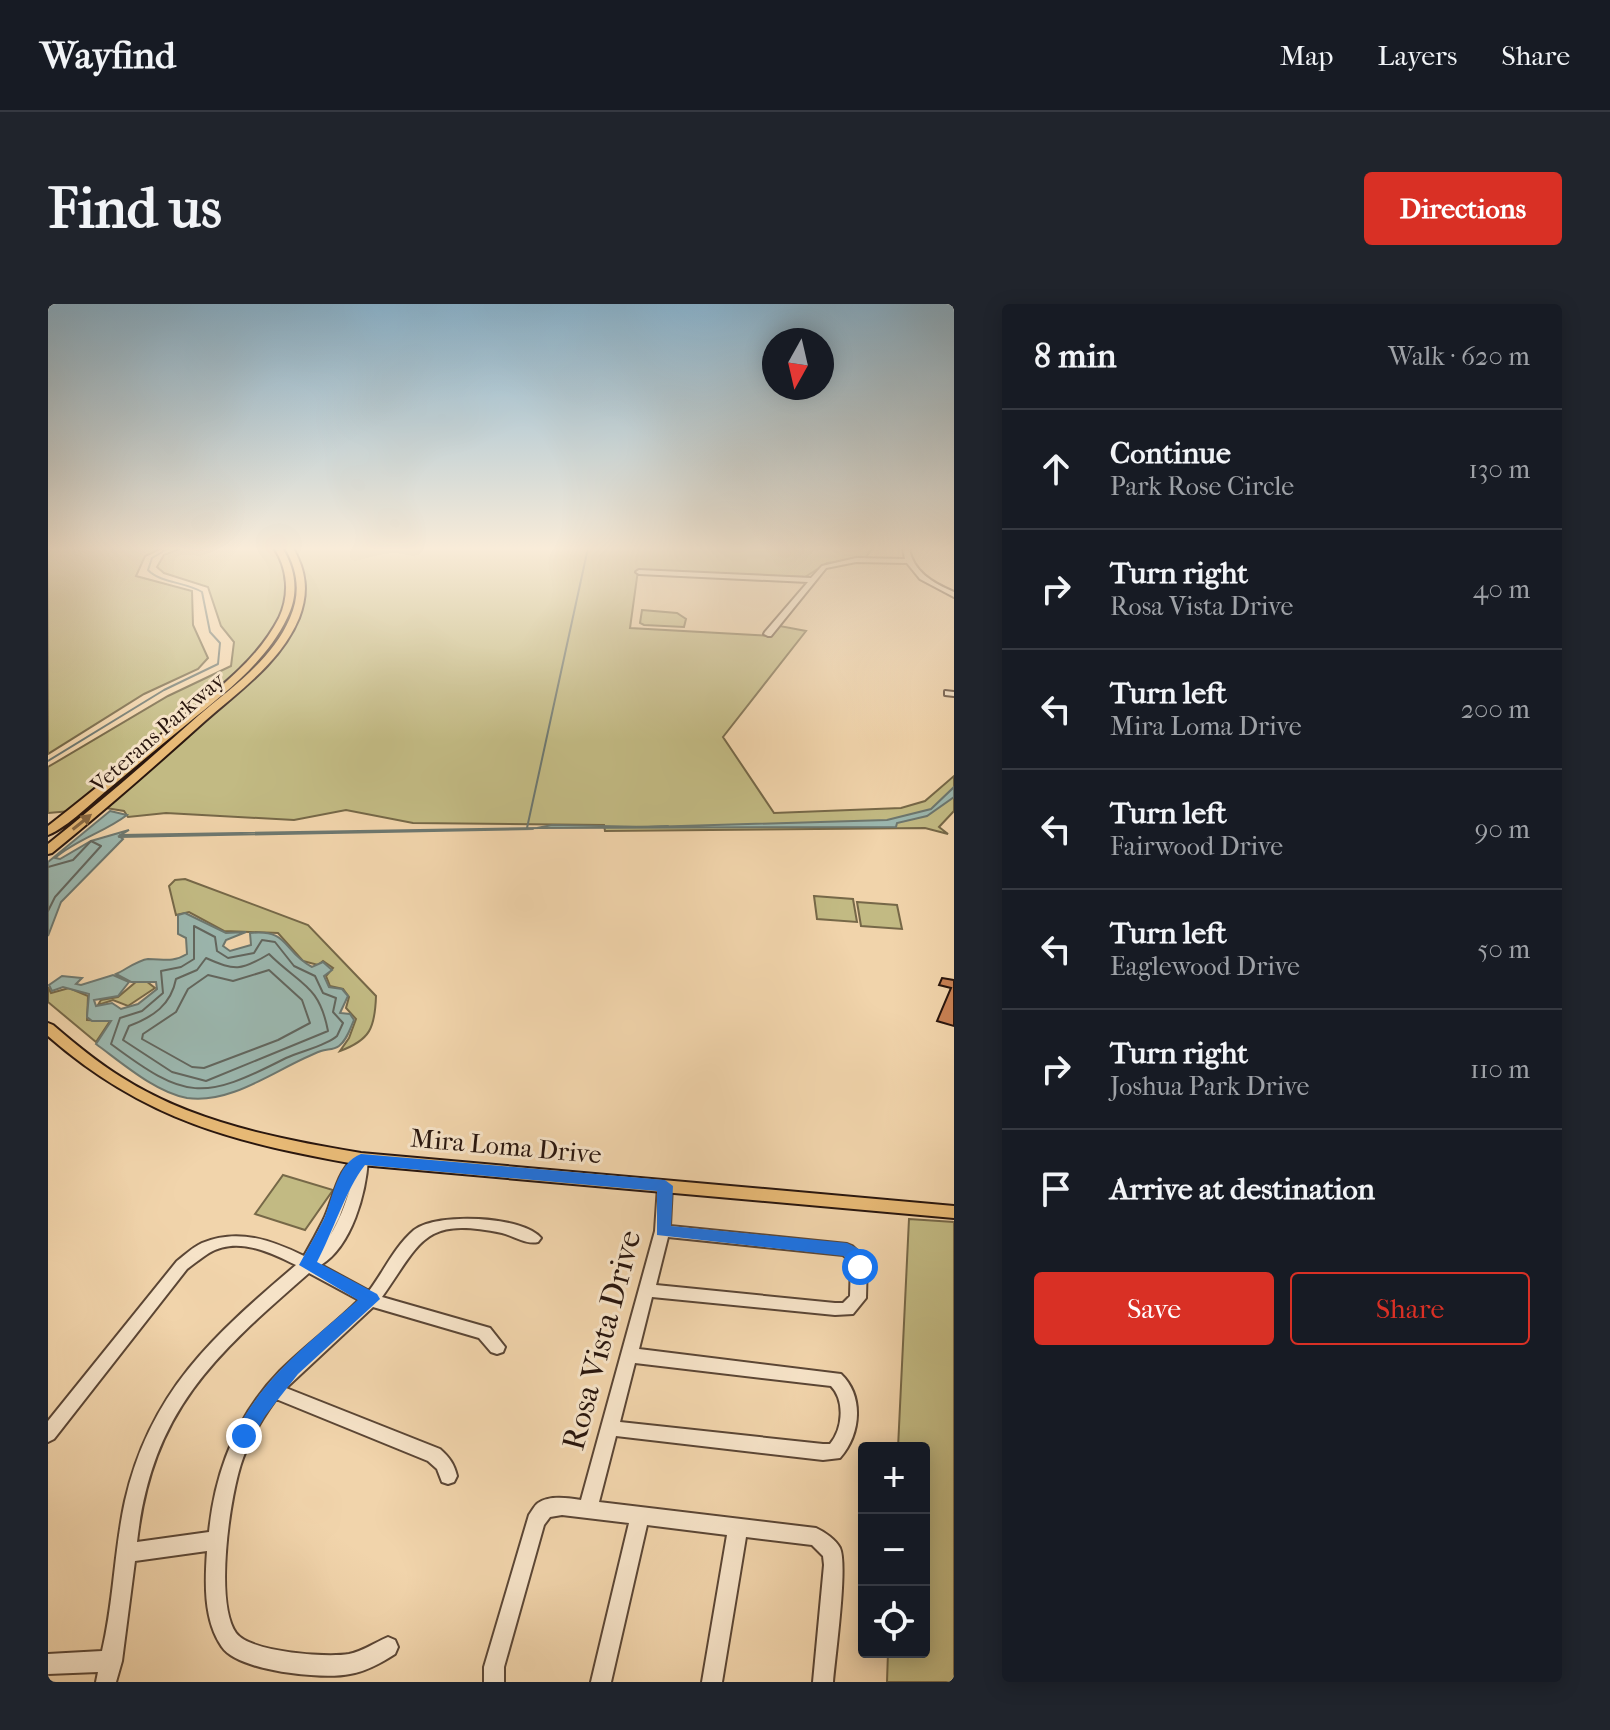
<!DOCTYPE html>
<html lang="en">
<head>
<meta charset="utf-8">
<style>
	:root { --surface:#171b24; --page:#20242c; --text:#f1f3f6; --muted:#9ea1a6; --line:#363941; --accent:#d93025 }
	body { margin:0; font-family:"IM FELL French Canon",serif; background:var(--page); color:var(--text) }
	.controls { position:absolute; right:24px; bottom:24px; display:grid; overflow:hidden; border-radius:8px; box-shadow:0 4px 20px #0003 }
	.controls button { width:72px; height:72px; display:grid; place-items:center; padding:0; border:0; border-bottom:2px solid var(--line); background:var(--surface); color:var(--text); font:40px sans-serif }
	.compass { position:absolute; left:714px; top:24px; width:72px; height:72px; border-radius:50%; background:var(--surface); box-shadow:0 4px 20px #0003; rotate:188deg }
	.stop { position:absolute; width:24px; height:24px; margin:-18px; border:6px solid #1a73e8; border-radius:50%; background:#fff }
	.stop.end { background:#1a73e8; border-color:#fff; box-shadow:0 2px 8px #0008 }
	.list { margin:0; padding:0; list-style:none }
	h2 { display:flex; justify-content:space-between; align-items:center; height:104px; margin:0; padding:0 32px; font-size:34px }
	h2 small { font-size:26px; font-weight:400; color:var(--muted) }
	.list li { display:grid; grid-template-columns:52px 1fr auto; gap:24px; align-items:center; box-sizing:border-box; height:120px; padding:0 32px; border-top:2px solid var(--line) }
	.list b { display:block; font-size:30px; white-space:nowrap }
	.list p { margin:0; font-size:26px; white-space:nowrap; color:var(--muted) }
	.list em { font-size:26px; font-style:normal; color:var(--muted) }
	.actions { display:flex; gap:16px; padding:24px 32px }
	.actions a { flex:1; padding:18px 0; border:2px solid var(--accent); border-radius:8px; text-align:center; font-size:28px; color:var(--accent) }
	.actions .main { background:var(--accent); color:#fff }
	.icon { flex:none; width:44px; height:44px; fill:none; stroke:currentColor; stroke-width:2; stroke-linecap:round; stroke-linejoin:round }
	.map { position:relative; flex:none; width:906px; height:1378px; overflow:hidden; border-radius:8px }
	header { display:flex; align-items:center; gap:48px; box-sizing:border-box; height:112px; padding:0 40px; background:var(--surface); border-bottom:2px solid var(--line) }
	header strong { font-size:38px }
	nav { display:flex; gap:44px; margin-inline-start:auto; font-size:28px }
	.intro { display:flex; align-items:center; justify-content:space-between; box-sizing:border-box; height:192px; padding:0 48px }
	h1 { margin:0; font-size:56px }
	.button { padding:20px 36px; border-radius:8px; background:var(--accent); color:#fff; font-size:28px; font-weight:700 }
	main { display:flex; gap:48px; padding:0 48px }
	aside { flex:1; background:var(--surface); border-radius:8px; box-shadow:0 4px 20px #0003 }
	.map>svg:first-child { display:block }
	.green { fill:#c2ba83; stroke:#766848; stroke-width:2 }
	.water { fill:#9bb7af; stroke:#6d776f; stroke-width:2 }
	.lines { fill:none; stroke-linecap:round; stroke-linejoin:round }
	.shore { stroke:#62665e; stroke-width:2 }
	.stream { stroke:#6d776f; stroke-width:2 }
	.building { fill:#c88154; stroke:#29160e; stroke-width:2 }
	.minor-casing { stroke:#5b4635; stroke-width:4 }
	.major-casing { stroke:#29160e; stroke-width:4 }
	.minor { fill:#f6e3c8; fill-rule:evenodd }
	.major { fill:#e8ba76; fill-rule:evenodd }
	.oneway { fill:#886842 }
	.route { fill:#1a73e8 }
	.labels { text-anchor:middle; stroke-width:6; stroke-linejoin:round; paint-order:stroke }
	.far-street-label { font-size:22px; fill:#29160e; stroke:#f6e3c8 }
	.street-label { font-size:26px; fill:#29160e; stroke:#f6e3c8 }
	.near-street-label { font-size:32px; fill:#29160e; stroke:#f6e3c8 }
</style>
</head>
<body>
<header>
<strong>Wayfind</strong>
<nav><a>Map</a><a>Layers</a><a>Share</a></nav>
</header>
<div class="intro"><h1>Find us</h1><a class="button">Directions</a></div>
<main>
<div class="map">
<svg width="906" height="1378" viewBox="0 0 906 1378">
	<rect width="100%" height="100%" fill="#f1d4ab"/>
	<filter id="stains"><feTurbulence type="fractalNoise" baseFrequency=".0025" numOctaves="4"/><feColorMatrix values="0 0 0 0 .2 0 0 0 0 .09 0 0 0 0 .02 0 0 0 .5 -.17"/></filter>
	<radialGradient id="worn" r=".72"><stop offset=".6" stop-color="#630" stop-opacity="0"/><stop offset="1" stop-color="#630" stop-opacity=".3"/></radialGradient>
	<path class="green" d="M 0,244 L 114,244 L 97,252 L 88,272 L 144,287 L 145,321 L 160,354 L 150,365 L 96,390 L 0,450 Z
		M 133,244 L 825,244 L 817,254 L 779,259 L 757,273 L 590,266 L 582,324 L 723,332 L 732,322 L 758,327 L 675,433 L 726,509 L 853,504 L 877,497 L 906,472 L 906,507 L 891,523 L 900,530 L 877,524 L 557,527 L 556,521 L 365,519 L 298,506 L 246,516 L 118,509 L 80,513 L 76,507 L 58,504 L 0,509 L 0,463 L 120,392 L 183,362 L 186,338 L 173,322 L 160,283 L 116,269 L 109,263 L 116,251 Z
		M 594,306 L 629,309 L 638,315 L 636,323 L 596,321 L 592,319 Z
		M 137,575 L 260,621 L 328,692 C 327,724 322,736 292,747 L 301,734 L 308,715 L 298,704 L 301,693 L 295,685 L 282,682 L 278,672 L 285,664 L 275,657 L 270,661 L 255,657 L 230,629 L 176,627 L 141,608 L 128,611 L 121,582 L 127,576 Z
		M 766,592 L 805,595 L 809,618 L 769,615 Z
		M 809,598 L 849,601 L 854,625 L 813,622 Z
		M 89,677 L 98,677 L 107,684 L 80,702 L 65,696 L 50,701 L 53,696 L 70,693 Z
		M 0,683 L 3,689 L 21,684 L 40,692 L 39,716 L 62,717 L 48,738 L 0,698 Z
		M 235,871 L 285,886 L 257,926 L 207,910 Z
		M 861,915 L 906,918 L 906,1378 L 839,1378 L 840,1348 L 876,1348 L 876,1144 L 850,1144 Z"/>
	<path class="water" d="M 906,483 L 906,493 L 879,512 L 849,519 L 848,523 L 489,524 L 504,521 L 600,523 L 839,516 L 883,505 Z
		M 62,507 L 79,511 C 57,528 29,535 7,554 L 12,555 L 43,537 L 81,526 L 71,532 L 75,535 L 13,598 L 0,632 L 0,558 Z
		M 137,609 L 178,629 L 198,628 L 178,636 L 175,642 L 182,647 L 203,641 L 202,629 C 242,625 234,647 264,663 L 275,658 L 284,666 L 276,672 L 281,683 L 294,685 L 300,692 L 292,709 L 302,710 L 306,716 C 302,725 299,736 291,742 C 286,746 279,745 273,747 C 232,762 185,801 139,794 C 107,788 74,759 48,740 L 63,717 L 44,717 L 39,713 L 41,690 L 15,683 L 4,687 L 1,681 L 14,672 L 34,674 L 28,680 L 33,681 L 65,671 L 81,678 L 70,692 L 46,696 L 48,702 L 64,699 L 73,705 L 90,700 L 109,685 L 108,678 L 83,678 L 68,670 C 77,666 90,656 100,655 C 116,655 124,659 139,650 L 138,634 L 130,630 L 130,611 Z"/>
	<g class="lines">
		<path class="shore" d="M 0,563 L 25,556 L 43,537 L 53,542 L 7,593 L 0,607
			M 146,622 L 167,633 L 169,647 L 180,654 L 206,649 L 214,636 L 227,638 L 246,662 L 267,672 L 275,689 L 288,694 L 285,708 L 295,719 L 289,732 C 278,742 253,747 238,754 C 154,797 138,796 63,740 L 72,714 L 94,707 L 115,689 L 113,667 L 133,663 L 146,655 Z
			M 221,650 C 252,681 271,680 280,727 L 158,777 L 124,768 L 75,736 L 81,722 C 105,713 123,701 128,675 L 149,666 L 158,654 C 187,667 193,667 221,650 Z
			M 221,666 L 254,696 L 262,719 L 230,736 L 156,764 L 144,763 L 94,735 L 95,730 L 128,708 L 140,685 L 160,671 L 185,677 Z"/>
		<path class="stream" d="M 0,457 L 116,386 L 170,360 L 172,339 L 162,328 L 154,288 C 138,278 112,279 100,266 L 104,254 L 121,244
			M 588,523 L 620,522
			M 479,524 L 540,244
			M 72,531 L 492,524
			M 71,533 L 485,525"/>
	</g>
	<path class="building" d="M 894,674 L 906,676 L 906,722 L 889,717 L 903,684 L 891,681 Z"/>
	<g class="lines">
		<g class="minor-casing">
			<path id="minor" d="M 855,244 L 861,244 C 865,268 885,279 906,288 L 906,293 L 872,275 L 859,259 L 808,258 L 778,264 L 723,332 L 720,332 L 716,330 L 717,328 L 760,278 L 591,270 L 588,268 L 591,266 L 763,274 L 774,262 L 808,254 L 857,255 Z
				M 897,387 L 906,388 L 906,392 L 897,391 Z
				M 313,850 L 318,851 L 320,855 C 318,889 304,942 273,961 L 321,987 C 336,967 347,942 366,926 C 389,908 475,912 493,934 L 490,938 C 479,941 466,932 454,929 C 376,913 374,936 334,993 L 442,1024 L 457,1043 L 455,1048 L 449,1050 L 443,1048 L 431,1034 L 325,1003 L 238,1084 L 392,1145 C 402,1154 406,1160 409,1172 L 406,1178 L 400,1180 L 394,1178 L 389,1165 L 380,1157 L 228,1095 C 215,1113 203,1132 195,1154 C 182,1189 166,1298 188,1329 C 202,1348 278,1354 301,1350 C 315,1347 326,1339 340,1333 L 347,1336 L 350,1343 L 347,1350 C 333,1359 319,1367 302,1370 C 275,1376 190,1367 174,1343 C 155,1316 157,1277 159,1247 L 87,1257 L 74,1357 L 68,1378 L 48,1378 L 50,1368 L 0,1370 L 0,1350 L 54,1347 C 66,1297 66,1247 77,1197 C 102,1087 166,1031 248,961 C 222,948 189,932 161,949 C 153,954 146,960 139,965 L 6,1135 L 0,1138 L 0,1117 L 129,957 C 137,951 145,943 154,939 C 190,924 223,936 256,952 C 263,940 269,929 275,917 C 286,895 289,861 313,850 ZM 302,885 C 297,901 291,917 282,932 L 291,914 ZM 261,969 L 311,996 C 286,1021 257,1042 232,1067 C 189,1111 167,1168 161,1228 L 89,1238 C 104,1106 166,1052 261,969 Z
				M 617,877 L 622,878 L 624,882 L 622,922 L 799,940 L 804,942 L 819,956 L 818,994 L 805,1010 L 787,1011 L 604,993 L 591,1045 L 793,1070 C 816,1092 813,1130 792,1154 L 775,1156 L 568,1132 L 551,1198 L 768,1224 C 777,1228 788,1236 792,1244 C 800,1261 787,1354 785,1378 L 765,1378 L 776,1261 L 775,1252 L 764,1241 L 698,1233 L 674,1378 L 654,1378 L 679,1231 L 599,1221 L 563,1378 L 543,1378 L 581,1219 L 514,1211 L 502,1213 L 496,1221 L 456,1363 L 456,1378 L 436,1378 L 436,1363 L 481,1211 C 484,1207 486,1202 490,1199 C 501,1191 521,1194 533,1196 L 607,927 L 610,882 L 612,878 ZM 620,933 L 795,951 L 803,958 L 802,992 L 795,999 L 787,999 L 608,981 ZM 587,1059 L 783,1082 C 797,1096 795,1125 782,1140 L 775,1140 L 572,1118 Z"/>
		</g>
		<g class="major-casing">
			<path id="major" d="M 226,244 L 234,244 C 248,265 251,291 239,314 C 218,358 176,390 139,420 C 113,441 88,462 63,483 C 45,497 20,523 0,531 L 0,522 C 40,491 80,458 119,426 C 159,393 207,361 231,314 C 242,291 240,265 226,244 Z
				M 237,244 L 245,244 C 258,267 261,288 251,314 C 233,358 192,386 157,417 C 107,462 57,506 4,549 L 0,550 L 0,540 C 51,499 101,456 150,412 C 184,383 224,356 242,314 C 253,289 250,267 237,244 Z
				M 0,719 L 5,721 C 27,740 49,758 73,773 C 145,819 231,835 313,849 L 906,902 L 906,914 L 313,861 C 189,839 97,817 0,732 Z"/>
		</g>
		<use href="#minor" class="minor"/>
		<use href="#major" class="major"/>
	</g>
	<defs><path id="oneway-solid" d="M-6-.8H1V-3.2L6.5 0L1 3.2V.8H-6Z" transform="scale(2)"/></defs>
	<use class="oneway" href="#oneway-solid" transform="translate(34 518) rotate(-39)"/>
	<linearGradient id="sky" x2="0" y2="1"><stop stop-color="#89b5d1"/><stop offset="0.56" stop-color="#f9ecd9"/><stop offset="1" stop-color="#f9ecd9" stop-opacity="0"/></linearGradient>
	<rect width="906" height="437" fill="url(#sky)"/>
	<path class="route" d="M 313,850 L 617,876 L 625,882 L 623,922 L 799,939 L 813,946 L 820,963 L 812,969 L 806,967 L 796,952 L 609,931 L 609,887 L 317,861 C 298,885 285,928 269,958 L 329,990 L 332,995 L 250,1070 L 217,1112 L 202,1138 L 189,1138 L 186,1132 C 213,1075 263,1037 310,996 L 251,961 C 259,946 268,931 276,915 C 285,894 289,859 313,850 Z"/>
	<g class="labels">
		<g class="far-street-label">
			<text transform="translate(109 428) rotate(-41)" y="8">Veterans Parkway</text>
		</g>
		<g class="street-label">
			<text transform="translate(458 842) rotate(5)" y="9">Mira Loma Drive</text>
		</g>
		<g class="near-street-label">
			<text transform="translate(553 1036) rotate(-75)" y="11">Rosa Vista Drive</text>
		</g>
	</g>
	<rect width="100%" height="100%" filter="url(#stains)"/>
	<rect width="100%" height="100%" fill="url(#worn)"/>
</svg>
<div class="controls">
<button>+</button>
<button>−</button>
<button><svg class="icon" aria-label="locate" viewBox="0 0 24 24"><circle cx="12" cy="12" r="6"/><path d="M12 2v4M12 18v4M2 12h4M18 12h4"/></svg></button>
</div>
<svg class="compass" viewBox="-18 -18 36 36"><path d="M0-13l5 13h-10z" fill="#e53935"/><path d="M0 13l5-13h-10z" fill="#9ea1a6"/></svg>
<div class="stop" style="left:812px;top:963px"></div>
<div class="stop end" style="left:196px;top:1132px"></div>
</div>
<aside>
<h2>8 min<small>Walk · 620 m</small></h2>
<ul class="list">
<li><svg class="icon" aria-label="ahead" viewBox="0 0 24 24"><path d="M12 20V5M6 11l6-6 6 6"/></svg><div><b>Continue</b><p>Park Rose Circle</p></div><em>130 m</em></li>
<li><svg class="icon" aria-label="right" viewBox="0 0 24 24"><path d="M7 20v-9h11M14 6l5 5-5 5"/></svg><div><b>Turn right</b><p>Rosa Vista Drive</p></div><em>40 m</em></li>
<li><svg class="icon" aria-label="left" viewBox="0 0 24 24"><path d="M17 20v-9H6M10 6l-5 5 5 5"/></svg><div><b>Turn left</b><p>Mira Loma Drive</p></div><em>200 m</em></li>
<li><svg class="icon" aria-label="left" viewBox="0 0 24 24"><path d="M17 20v-9H6M10 6l-5 5 5 5"/></svg><div><b>Turn left</b><p>Fairwood Drive</p></div><em>90 m</em></li>
<li><svg class="icon" aria-label="left" viewBox="0 0 24 24"><path d="M17 20v-9H6M10 6l-5 5 5 5"/></svg><div><b>Turn left</b><p>Eaglewood Drive</p></div><em>50 m</em></li>
<li><svg class="icon" aria-label="right" viewBox="0 0 24 24"><path d="M7 20v-9h11M14 6l5 5-5 5"/></svg><div><b>Turn right</b><p>Joshua Park Drive</p></div><em>110 m</em></li>
<li><svg class="icon" aria-label="arrive" viewBox="0 0 24 24"><path d="M6 21V4h12l-3 4 3 4H6"/></svg><div><b>Arrive at destination</b></div></li>
</ul>
<div class="actions"><a class="main">Save</a><a>Share</a></div>
</aside>
</main>
</body>
</html>
